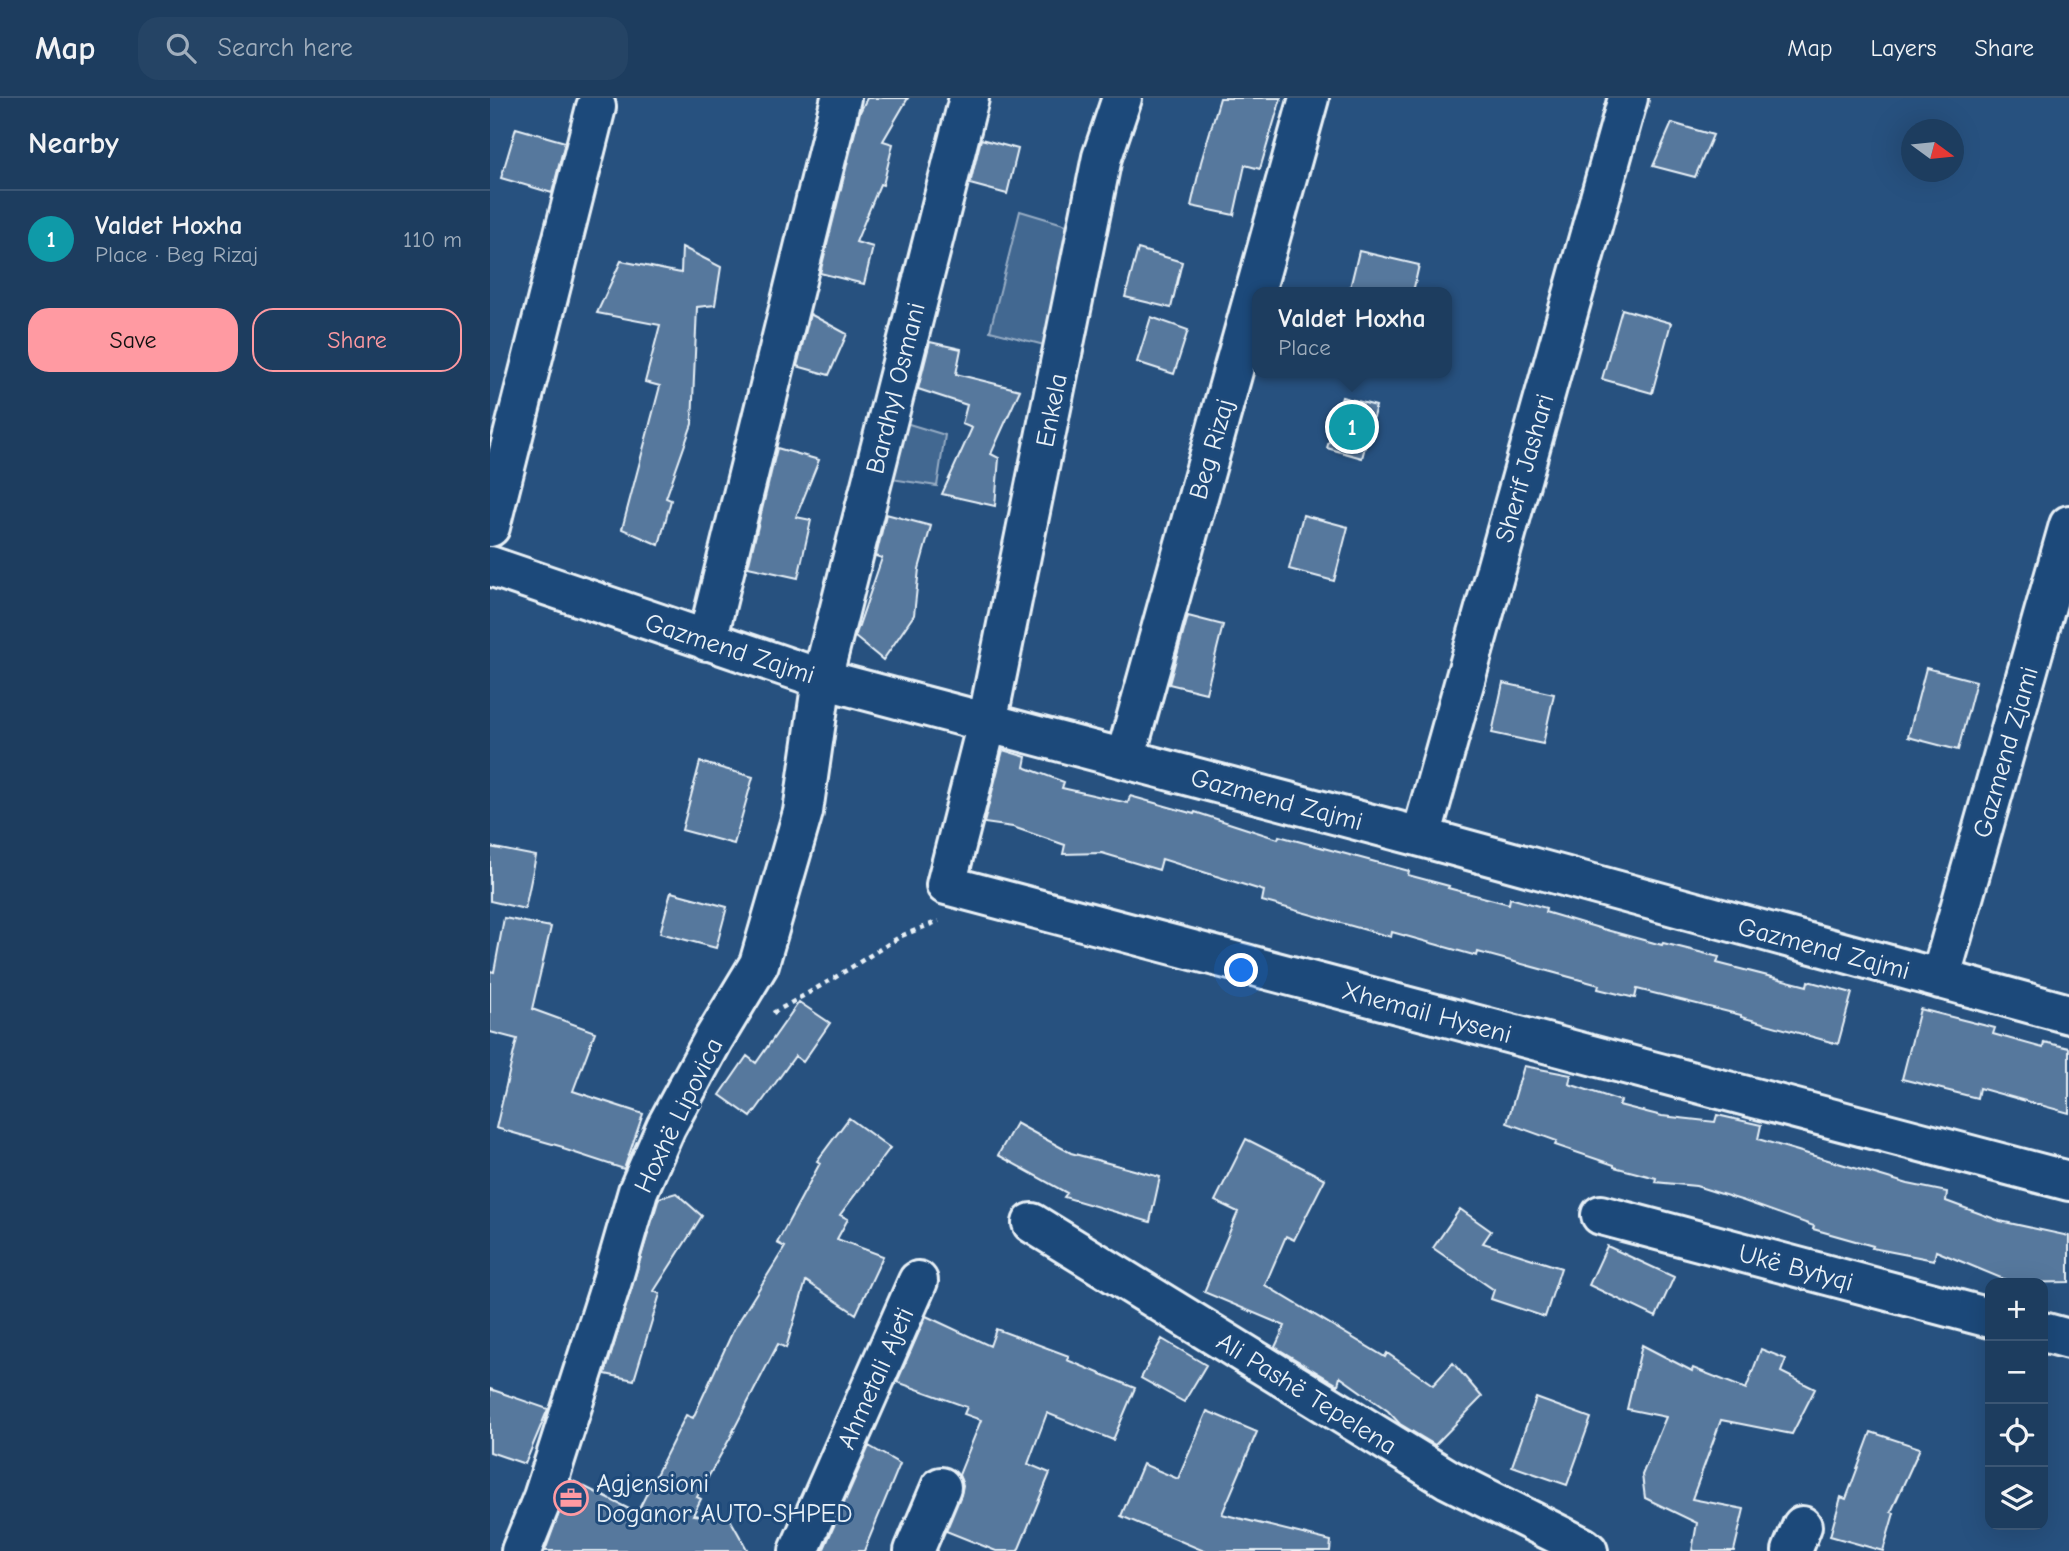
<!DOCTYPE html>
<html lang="en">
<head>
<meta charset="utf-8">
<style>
	:root { --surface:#1d3d5f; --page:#254465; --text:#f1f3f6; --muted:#a0aebd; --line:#3b5674; --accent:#ff9aa2 }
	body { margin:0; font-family:"Comic Neue",sans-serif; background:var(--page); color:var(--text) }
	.controls { position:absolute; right:21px; bottom:21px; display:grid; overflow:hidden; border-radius:14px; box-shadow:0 7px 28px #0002 }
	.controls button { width:63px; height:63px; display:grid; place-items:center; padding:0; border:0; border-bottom:2px solid var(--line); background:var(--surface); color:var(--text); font:35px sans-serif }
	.compass { position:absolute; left:1411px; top:21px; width:63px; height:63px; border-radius:50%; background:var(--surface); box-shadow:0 7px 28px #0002; rotate:105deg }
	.you { position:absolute; left:752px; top:873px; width:24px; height:24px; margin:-18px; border:5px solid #fff; border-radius:50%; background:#1a73e8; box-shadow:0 0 0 10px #1a73e833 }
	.badge { display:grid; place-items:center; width:46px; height:46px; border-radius:50%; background:var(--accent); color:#fff; font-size:23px; font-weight:700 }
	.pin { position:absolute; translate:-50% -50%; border:4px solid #fff; box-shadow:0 2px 7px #0006 }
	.popup { position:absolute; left:762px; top:189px; width:200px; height:91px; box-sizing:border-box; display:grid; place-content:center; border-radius:14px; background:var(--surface); filter:drop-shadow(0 2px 5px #0005); font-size:23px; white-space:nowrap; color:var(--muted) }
	.popup b { font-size:26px; color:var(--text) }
	.popup::after { content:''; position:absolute; left:50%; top:100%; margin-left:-14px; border:14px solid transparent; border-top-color:var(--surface) }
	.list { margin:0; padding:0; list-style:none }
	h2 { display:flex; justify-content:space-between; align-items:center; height:91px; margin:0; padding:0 28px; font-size:30px }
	h2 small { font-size:23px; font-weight:400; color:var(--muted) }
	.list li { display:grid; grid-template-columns:46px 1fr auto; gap:21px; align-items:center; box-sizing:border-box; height:98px; padding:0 28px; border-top:2px solid var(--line) }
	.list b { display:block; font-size:26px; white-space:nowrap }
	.list p { margin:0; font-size:23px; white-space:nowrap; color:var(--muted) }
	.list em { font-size:23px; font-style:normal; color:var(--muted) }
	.actions { display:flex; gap:14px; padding:21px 28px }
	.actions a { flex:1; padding:16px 0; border:2px solid var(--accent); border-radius:21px; text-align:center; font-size:24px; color:var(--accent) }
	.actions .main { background:var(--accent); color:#111 }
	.icon { flex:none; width:38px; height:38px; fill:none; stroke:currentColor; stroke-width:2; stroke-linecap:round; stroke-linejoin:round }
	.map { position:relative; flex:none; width:1579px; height:1453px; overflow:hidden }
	header { display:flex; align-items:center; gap:42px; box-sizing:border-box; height:98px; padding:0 35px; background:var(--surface); border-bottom:2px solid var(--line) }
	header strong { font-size:33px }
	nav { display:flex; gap:38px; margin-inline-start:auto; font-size:24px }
	.search { width:490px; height:63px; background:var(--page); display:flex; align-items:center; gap:18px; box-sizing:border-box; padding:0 24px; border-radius:21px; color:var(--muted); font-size:26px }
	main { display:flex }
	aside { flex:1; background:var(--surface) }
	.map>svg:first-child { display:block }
	.green { fill:#436891; stroke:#96acc4; stroke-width:2 }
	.building { fill:#57789d; stroke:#e8f1f8; stroke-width:2 }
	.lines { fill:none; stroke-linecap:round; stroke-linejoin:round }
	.minor-casing { stroke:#e8f1f8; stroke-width:44 }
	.path { stroke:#e8f1f8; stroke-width:4.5; stroke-dasharray:5 5; stroke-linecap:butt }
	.minor { stroke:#1f4a7a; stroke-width:38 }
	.labels { text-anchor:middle; stroke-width:6; stroke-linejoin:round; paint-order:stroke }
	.street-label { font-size:26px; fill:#e8f1f8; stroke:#1f4a7a }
	.poi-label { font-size:26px; fill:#e8f1f8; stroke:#1f4a7a; text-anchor:start }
</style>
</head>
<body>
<header>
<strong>Map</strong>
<div class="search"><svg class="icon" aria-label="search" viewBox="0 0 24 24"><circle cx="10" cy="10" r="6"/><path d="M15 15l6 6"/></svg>Search here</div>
<nav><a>Map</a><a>Layers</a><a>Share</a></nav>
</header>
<main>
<aside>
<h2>Nearby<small></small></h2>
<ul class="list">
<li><span class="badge" style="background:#0f9aa8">1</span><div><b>Valdet Hoxha</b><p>Place · Beg Rizaj</p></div><em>110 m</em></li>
</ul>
<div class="actions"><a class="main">Save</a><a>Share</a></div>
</aside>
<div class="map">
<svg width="1579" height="1453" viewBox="0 0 1579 1453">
	<rect width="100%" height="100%" fill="#27517f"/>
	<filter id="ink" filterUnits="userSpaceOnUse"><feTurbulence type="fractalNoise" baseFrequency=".0143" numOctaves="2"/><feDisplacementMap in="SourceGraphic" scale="14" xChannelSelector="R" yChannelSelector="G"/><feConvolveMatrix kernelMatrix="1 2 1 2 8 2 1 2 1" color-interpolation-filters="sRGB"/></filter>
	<g filter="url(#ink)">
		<path class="green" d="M 530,113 L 580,128 L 558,248 L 500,233 Z
			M 409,323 L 455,337 L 447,388 L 395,380 Z"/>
		<path class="building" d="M 377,0 L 418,0 L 393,43 L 403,46 L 393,87 L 390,86 L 366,144 L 383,149 L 374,186 L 330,175 L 370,14 Z
			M 730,0 L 791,0 L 770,71 L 755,67 L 744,117 L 701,108 L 711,64 Z
			M 1182,25 L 1223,37 L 1205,79 L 1163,68 Z
			M 26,30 L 75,44 L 62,95 L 11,80 Z
			M 491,41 L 528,51 L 517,96 L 480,86 Z
			M 192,149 L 231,169 L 225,207 L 207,209 L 202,326 L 176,400 L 181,402 L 169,447 L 132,431 L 170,288 L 155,284 L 170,227 L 107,215 L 131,163 L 191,175 Z
			M 648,151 L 692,164 L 681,210 L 635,199 Z
			M 869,153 L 929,167 L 923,194 L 859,194 Z
			M 1132,211 L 1181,225 L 1162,295 L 1112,281 Z
			M 320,216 L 357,236 L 339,277 L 307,268 Z
			M 661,219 L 698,232 L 684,276 L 647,264 Z
			M 440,244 L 471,251 L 466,276 L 530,292 L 501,356 L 509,360 L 505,408 L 452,396 L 482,330 L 472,326 L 477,307 L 428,291 Z
			M 852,299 L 886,308 L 872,360 L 837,350 Z
			M 287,350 L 329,362 L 306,419 L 321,422 L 308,480 L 258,469 Z
			M 396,416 L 441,428 L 429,471 L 424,517 L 393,562 L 365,539 L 392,460 L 386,458 Z
			M 813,417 L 858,429 L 844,483 L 799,471 Z
			M 698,518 L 733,527 L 716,595 L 679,586 Z
			M 1436,570 L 1486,583 L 1468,652 L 1418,639 Z
			M 1013,585 L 1064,596 L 1053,646 L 1002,635 Z
			M 513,652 L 536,659 L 534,669 L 574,684 L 572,690 L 638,705 L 640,698 L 704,716 L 705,714 L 788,741 L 789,738 L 919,773 L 918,777 L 959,788 L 958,790 L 1019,806 L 1020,800 L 1056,810 L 1055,814 L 1109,830 L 1172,847 L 1173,845 L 1229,859 L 1227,865 L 1317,888 L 1318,883 L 1362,895 L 1348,946 L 1251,919 L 1251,917 L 1147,891 L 1145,900 L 1108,891 L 1109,887 L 988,854 L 987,858 L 902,834 L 901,839 L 772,803 L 774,793 L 672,761 L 669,772 L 612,755 L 573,756 L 575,747 L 523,729 L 494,725 Z
			M 210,664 L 263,679 L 244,746 L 192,732 Z
			M 0,749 L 46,758 L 35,811 L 0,803 Z
			M 181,794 L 237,809 L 226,850 L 170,835 Z
			M 14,820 L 61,829 L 42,911 L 105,934 L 83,993 L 153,1016 L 134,1071 L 73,1051 L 73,1049 L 6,1030 L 27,941 L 0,934 L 0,873 L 4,874 Z
			M 309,904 L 340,925 L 313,964 L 305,958 L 261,1019 L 230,997 L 257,958 L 266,965 Z
			M 1430,911 L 1505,930 L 1503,936 L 1553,950 L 1554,944 L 1579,950 L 1579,1015 L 1489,990 L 1487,1000 L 1412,981 Z
			M 1034,968 L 1081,977 L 1079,986 L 1131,1003 L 1129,1007 L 1172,1018 L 1225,1024 L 1227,1017 L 1271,1027 L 1268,1041 L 1418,1086 L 1457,1094 L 1456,1103 L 1510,1123 L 1579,1138 L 1579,1184 L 1523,1185 L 1446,1153 L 1444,1162 L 1382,1150 L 1383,1148 L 1323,1131 L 1324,1128 L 1254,1103 L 1206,1088 L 1165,1084 L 1166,1080 L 1124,1069 L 1124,1067 L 1065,1047 L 1067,1043 L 1017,1025 Z
			M 359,1020 L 400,1050 L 350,1117 L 358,1121 L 347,1141 L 393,1158 L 366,1216 L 316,1183 L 296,1250 L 288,1246 L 243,1333 L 244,1333 L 207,1399 L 211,1401 L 203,1417 L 240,1421 L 258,1453 L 55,1453 L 81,1382 L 147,1415 L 196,1317 L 203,1320 L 244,1231 L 295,1149 L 287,1145 L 330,1065 L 327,1063 Z
			M 526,1025 L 581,1055 L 670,1079 L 660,1124 L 574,1099 L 577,1095 L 508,1057 Z
			M 756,1041 L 835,1081 L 804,1142 L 796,1138 L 775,1187 L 895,1259 L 897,1255 L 943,1287 L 963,1265 L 992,1299 L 945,1347 L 910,1326 L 898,1313 L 850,1279 L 848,1287 L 785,1249 L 795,1228 L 714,1194 L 748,1114 L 725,1103 Z
			M 186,1095 L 212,1118 L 164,1193 L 170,1196 L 144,1282 L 115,1276 L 169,1100 Z
			M 970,1111 L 1001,1133 L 993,1145 L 1071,1170 L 1055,1219 L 1001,1201 L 1004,1192 L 943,1150 Z
			M 1117,1148 L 1184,1179 L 1166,1219 L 1099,1187 Z
			M 436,1218 L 500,1248 L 506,1231 L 579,1258 L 577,1262 L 645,1290 L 623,1342 L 557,1315 L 538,1366 L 560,1375 L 528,1453 L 506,1453 L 456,1433 L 471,1397 L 473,1387 L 469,1377 L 491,1322 L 474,1316 L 477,1309 L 407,1284 Z
			M 672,1241 L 716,1267 L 694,1304 L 651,1280 Z
			M 1152,1247 L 1202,1273 L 1203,1270 L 1256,1291 L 1271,1251 L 1296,1261 L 1291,1274 L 1325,1291 L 1302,1336 L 1231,1322 L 1202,1401 L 1254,1411 L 1244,1453 L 1202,1453 L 1207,1425 L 1155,1400 L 1152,1377 L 1176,1319 L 1137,1311 Z
			M 0,1291 L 58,1311 L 35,1366 L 0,1354 Z
			M 1046,1300 L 1101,1320 L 1077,1387 L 1022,1368 Z
			M 717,1313 L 767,1334 L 732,1416 L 841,1443 L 840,1453 L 714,1453 L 631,1418 L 653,1366 L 688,1381 Z
			M 1381,1334 L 1430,1350 L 1401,1414 L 1404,1415 L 1393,1453 L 1340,1438 L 1351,1399 L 1356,1401 Z
			M 379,1348 L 410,1366 L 374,1453 L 333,1453 Z"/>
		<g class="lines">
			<g class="minor-casing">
				<path id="minor" d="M 632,0 L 612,59 L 497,625 L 456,787 L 1579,1083
					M 0,429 L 106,9
					M 0,468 L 332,581 L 931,739 L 1579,916
					M 217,543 L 351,0
					M 635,661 L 819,0
					M 931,739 L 1138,0
					M 1450,881 L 1579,427
					M 1111,1117 L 1500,1220
					M 542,1125 L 958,1381 L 1093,1449 L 1098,1453
					M 1553,1234 L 1579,1241
					M 31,1453 L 53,1399 L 122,1183 L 148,1093 L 176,1029 L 223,942 L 269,866 L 313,714 L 332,581 L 479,0
					M 309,1453 L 428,1183
					M 424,1453 L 451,1389
					M 1302,1453 L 1312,1428"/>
			</g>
			<path class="path" d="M 283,915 L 341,882 L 411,838 L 449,823"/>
			<use href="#minor" class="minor"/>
		</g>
	</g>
	<defs>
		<g id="office-ring" transform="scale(1.75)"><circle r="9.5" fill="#1f4a7a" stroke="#ff9aa2" stroke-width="1.5"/><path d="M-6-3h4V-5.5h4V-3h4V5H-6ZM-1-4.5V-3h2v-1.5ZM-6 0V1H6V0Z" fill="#ff9aa2"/></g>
	</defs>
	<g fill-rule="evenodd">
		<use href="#office-ring" x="81" y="1400"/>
	</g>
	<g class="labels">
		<g class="street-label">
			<text transform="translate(405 290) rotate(-76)" y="9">Bardhyl Osmani</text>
			<text transform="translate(561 312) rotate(-79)" y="9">Enkela</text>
			<text transform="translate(721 351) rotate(-74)" y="9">Beg Rizaj</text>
			<text transform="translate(1034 370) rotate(-74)" y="9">Sherif Jashari</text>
			<text transform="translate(240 550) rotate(18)" y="9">Gazmend Zajmi</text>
			<text transform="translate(1515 654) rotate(-74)" y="9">Gazmend Zjami</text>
			<text transform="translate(787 701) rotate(15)" y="9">Gazmend Zajmi</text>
			<text transform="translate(1334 850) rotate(15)" y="9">Gazmend Zajmi</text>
			<text transform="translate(937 914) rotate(15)" y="9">Xhemail Hyseni</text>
			<text transform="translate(188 1017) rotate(-64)" y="9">Hoxhë Lipovica</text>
			<text transform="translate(1306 1169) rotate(15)" y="9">Ukë Bytyqi</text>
			<text transform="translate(385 1280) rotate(-66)" y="9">Ahmetali Ajeti</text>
			<text transform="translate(817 1295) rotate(32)" y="9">Ali Pashë Tepelena</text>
		</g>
		<g class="poi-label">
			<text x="106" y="1394">Agjensioni<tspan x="106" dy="30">Doganor AUTO-SHPED</tspan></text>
		</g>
	</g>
</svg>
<div class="controls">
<button>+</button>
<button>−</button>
<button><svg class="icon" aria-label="locate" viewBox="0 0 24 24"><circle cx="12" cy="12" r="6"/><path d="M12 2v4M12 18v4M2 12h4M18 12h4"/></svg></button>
<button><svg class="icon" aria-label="layers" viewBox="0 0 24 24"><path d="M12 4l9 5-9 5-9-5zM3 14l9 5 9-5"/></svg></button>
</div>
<svg class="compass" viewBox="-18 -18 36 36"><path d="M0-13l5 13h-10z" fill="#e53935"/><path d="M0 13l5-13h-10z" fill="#a0aebd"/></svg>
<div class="you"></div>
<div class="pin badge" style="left:862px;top:329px;background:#0f9aa8">1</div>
<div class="popup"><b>Valdet Hoxha</b>Place</div>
</div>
</main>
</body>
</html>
